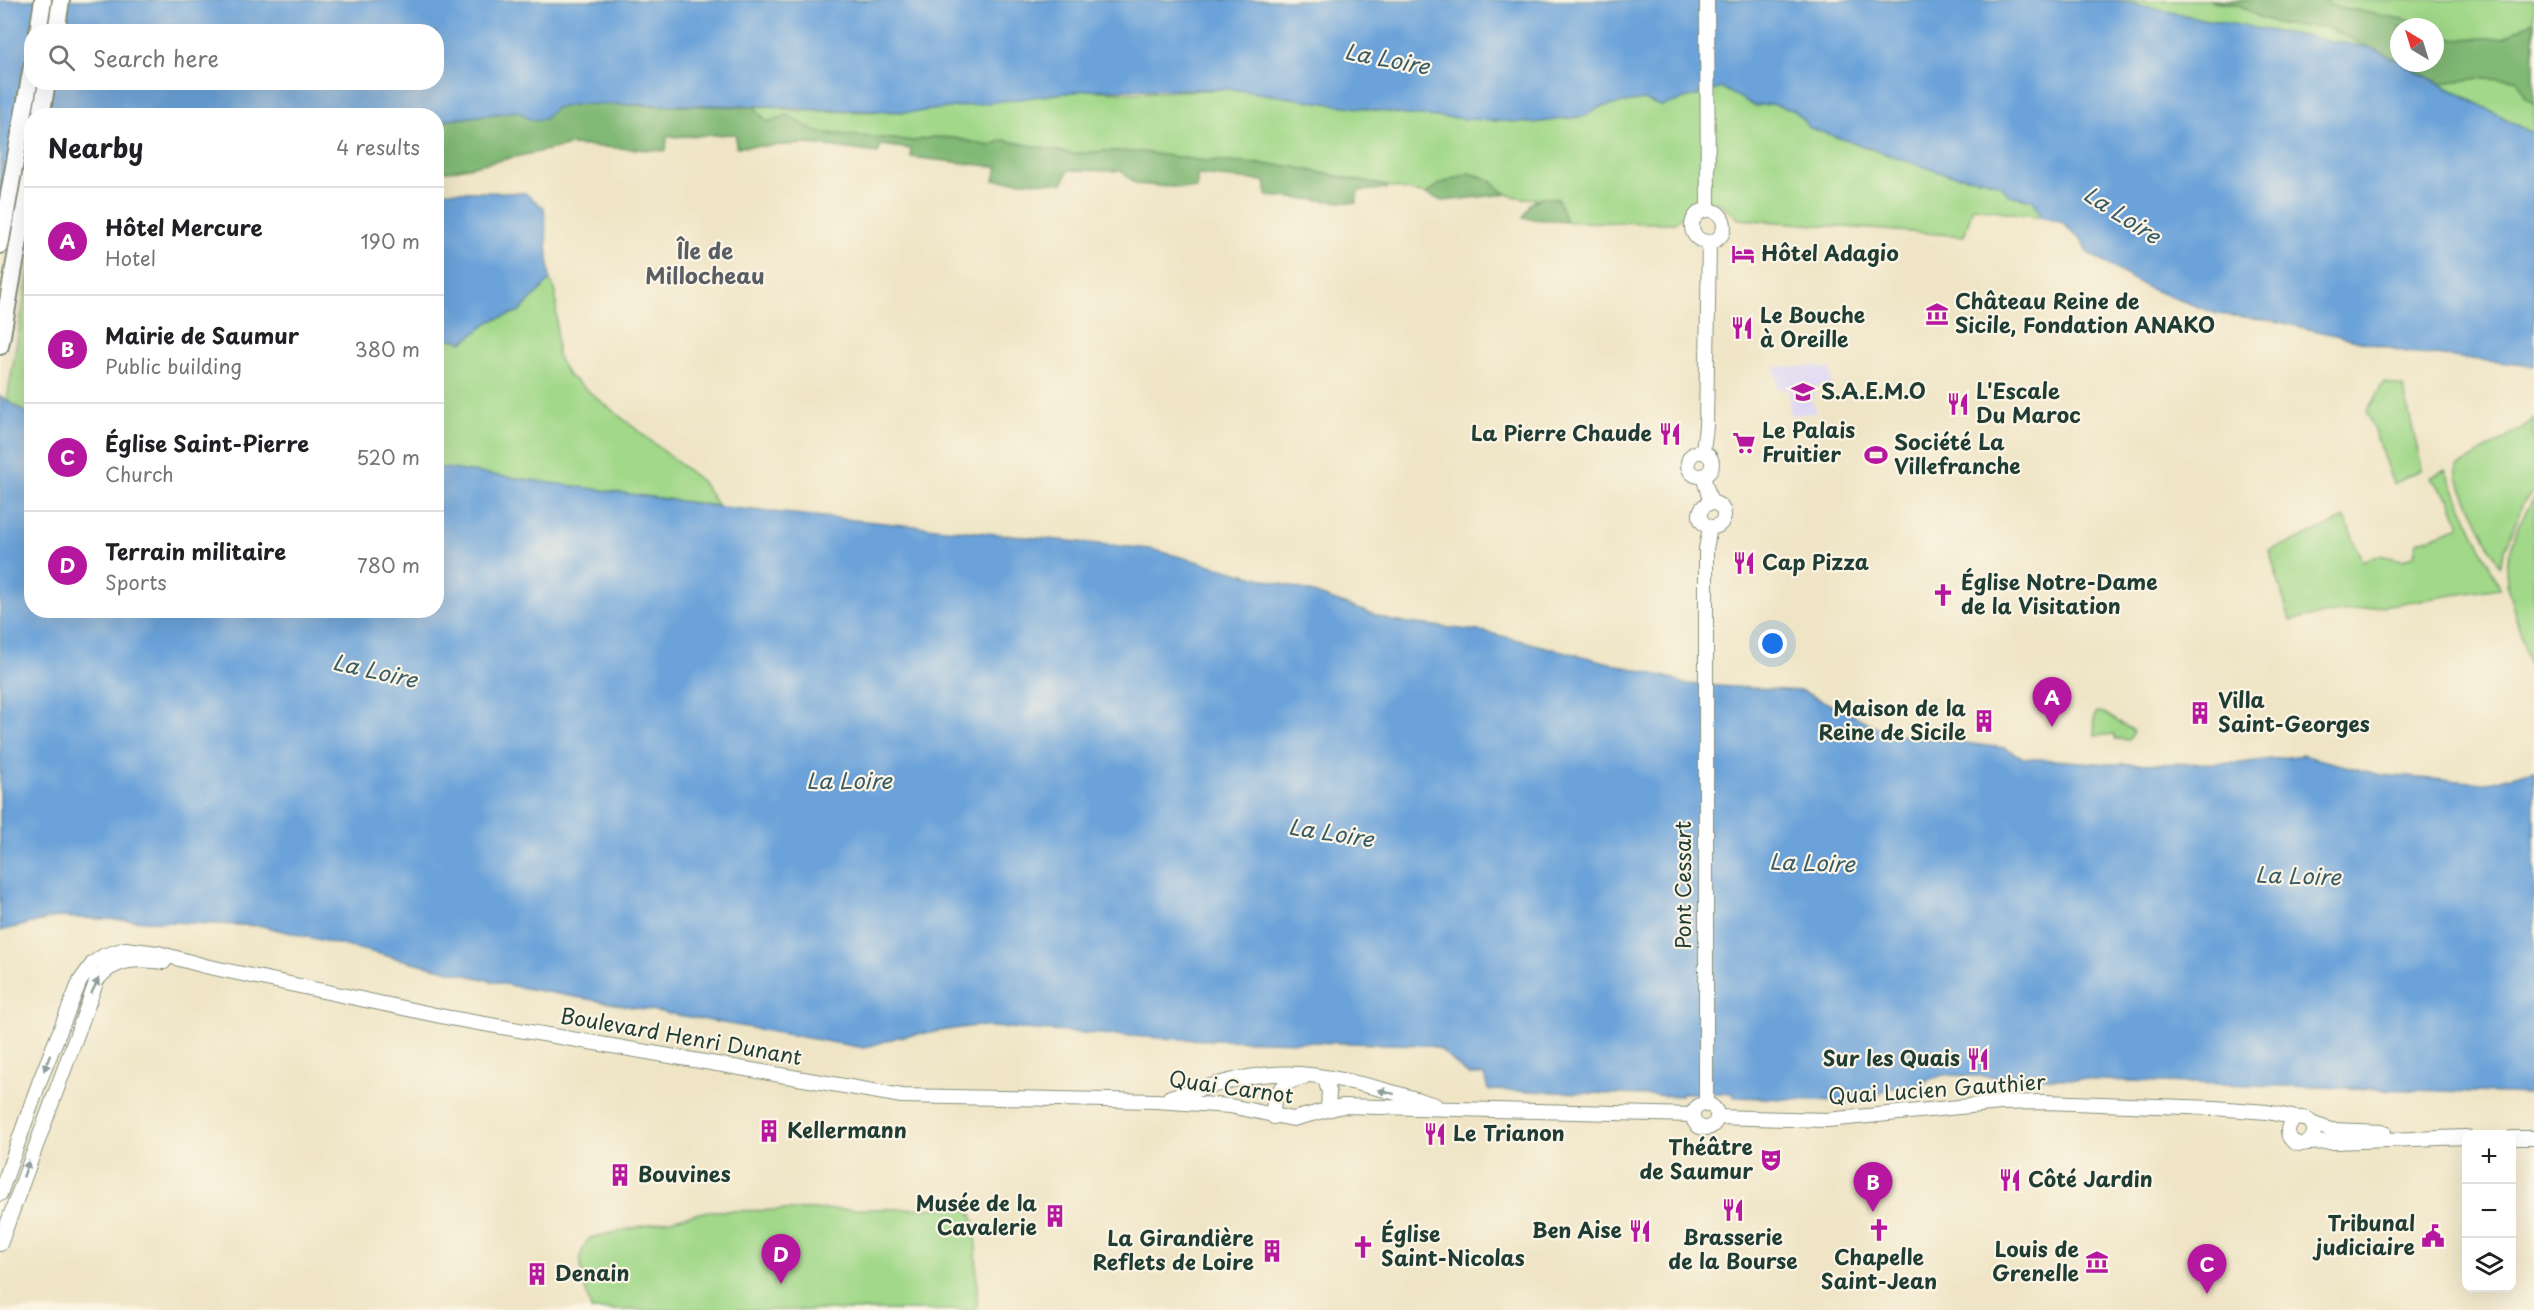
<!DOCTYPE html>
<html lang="en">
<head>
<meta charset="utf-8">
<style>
	:root { --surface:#fff; --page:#f6f6f6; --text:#202124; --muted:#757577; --line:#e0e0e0; --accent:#b5179e }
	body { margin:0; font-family:"Playpen Sans",sans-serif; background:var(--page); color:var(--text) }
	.controls { position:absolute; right:18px; bottom:18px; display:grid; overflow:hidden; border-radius:12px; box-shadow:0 6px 24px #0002 }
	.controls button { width:54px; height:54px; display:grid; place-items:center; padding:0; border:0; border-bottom:2px solid var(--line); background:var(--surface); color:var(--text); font:30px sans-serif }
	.compass { position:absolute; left:2390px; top:18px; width:54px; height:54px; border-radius:50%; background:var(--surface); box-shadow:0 6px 24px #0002; rotate:322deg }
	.you { position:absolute; left:1773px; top:644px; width:21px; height:21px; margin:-15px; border:4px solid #fff; border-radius:50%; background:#1a73e8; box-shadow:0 0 0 9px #1a73e833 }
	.badge { display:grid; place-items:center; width:39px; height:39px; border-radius:50%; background:var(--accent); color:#fff; font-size:20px; font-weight:700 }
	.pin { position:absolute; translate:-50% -50px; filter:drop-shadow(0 2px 3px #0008) }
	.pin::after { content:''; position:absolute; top:32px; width:21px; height:18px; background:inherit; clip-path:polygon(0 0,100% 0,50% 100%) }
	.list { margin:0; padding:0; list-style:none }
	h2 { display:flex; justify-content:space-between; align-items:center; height:78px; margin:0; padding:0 24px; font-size:26px }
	h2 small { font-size:20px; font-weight:400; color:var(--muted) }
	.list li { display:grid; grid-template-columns:39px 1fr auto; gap:18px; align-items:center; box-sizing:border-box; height:108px; padding:0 24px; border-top:2px solid var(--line) }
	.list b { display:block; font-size:22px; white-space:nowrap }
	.list p { margin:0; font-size:20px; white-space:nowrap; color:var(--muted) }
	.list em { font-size:20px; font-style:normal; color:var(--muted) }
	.icon { flex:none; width:33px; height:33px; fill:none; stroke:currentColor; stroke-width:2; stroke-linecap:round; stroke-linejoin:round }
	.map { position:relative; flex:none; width:2534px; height:1310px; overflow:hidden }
	.search { position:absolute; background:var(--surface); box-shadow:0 6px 24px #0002; left:24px; top:24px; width:420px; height:66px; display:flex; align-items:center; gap:15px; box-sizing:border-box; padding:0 21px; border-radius:24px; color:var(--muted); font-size:22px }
	.panel { position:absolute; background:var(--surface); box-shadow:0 6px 24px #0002; left:24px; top:108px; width:420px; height:510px; border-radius:24px }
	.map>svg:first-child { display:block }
	.built { fill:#dad6f7 }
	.green { fill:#a1d889; stroke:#608a5e; stroke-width:1.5 }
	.forest { fill:#80b875; stroke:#507a54; stroke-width:1.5 }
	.water { fill:#6ba2d9; stroke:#457086; stroke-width:1.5; fill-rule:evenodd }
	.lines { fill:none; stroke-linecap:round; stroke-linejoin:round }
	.major-casing { stroke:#87917d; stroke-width:16 }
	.highway-casing { stroke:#87917d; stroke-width:20 }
	.major { stroke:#fff; stroke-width:14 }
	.highway { stroke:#fff; stroke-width:16 }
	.oneway { fill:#8f9e9a }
	.labels { text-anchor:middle; stroke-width:4.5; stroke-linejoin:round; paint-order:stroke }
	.poi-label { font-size:21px; font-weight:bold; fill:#1f3d34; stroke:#fcf5e5; text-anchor:start }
	.street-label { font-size:21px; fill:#1f3d34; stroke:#fcf5e5 }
	.water-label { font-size:22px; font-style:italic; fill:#365b66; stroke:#fcf5e5 }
	.neighbourhood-label { font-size:22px; font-weight:bold; fill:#585e65; stroke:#fcf5e5 }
</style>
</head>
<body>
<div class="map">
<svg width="2534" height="1310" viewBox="0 0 2534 1310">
	<rect width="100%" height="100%" fill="#fcf5e5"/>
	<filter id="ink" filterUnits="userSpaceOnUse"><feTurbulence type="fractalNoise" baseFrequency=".0167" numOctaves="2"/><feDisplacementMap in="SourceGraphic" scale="12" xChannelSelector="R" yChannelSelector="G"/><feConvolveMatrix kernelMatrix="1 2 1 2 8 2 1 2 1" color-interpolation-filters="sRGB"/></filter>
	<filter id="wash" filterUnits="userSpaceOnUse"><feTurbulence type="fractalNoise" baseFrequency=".008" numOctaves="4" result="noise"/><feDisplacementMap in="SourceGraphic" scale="24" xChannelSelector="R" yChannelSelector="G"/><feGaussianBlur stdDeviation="1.35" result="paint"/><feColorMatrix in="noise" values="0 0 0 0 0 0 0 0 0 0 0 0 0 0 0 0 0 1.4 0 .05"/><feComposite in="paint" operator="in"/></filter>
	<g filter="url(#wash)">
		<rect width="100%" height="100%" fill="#efe5c6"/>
		<path class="built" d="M 1820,366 L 1820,369 L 1831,369 L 1831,386 L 1816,386 L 1812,405 L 1816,405 L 1815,413 L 1790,415 L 1789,389 L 1778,389 L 1775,367 Z"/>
		<path class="green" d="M 2117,0 L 2208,0 L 2239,5 L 2259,17 L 2284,25 L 2326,27 L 2373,48 L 2202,19 Z
			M 2326,0 L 2534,0 L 2534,21 L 2503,38 L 2435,39 L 2435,27 L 2328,5 Z
			M 2481,78 L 2518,79 L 2524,96 L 2534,104 L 2534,134 L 2440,83 Z
			M 1722,88 L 1755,106 L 1771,104 L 1795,111 L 1810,128 L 1942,173 L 1986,180 L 1999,184 L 2009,195 L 2033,200 L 2040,213 L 2039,217 L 1973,207 L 1964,236 L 1739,219 L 1720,203 L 1694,204 L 1675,223 L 1566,222 L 1557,199 C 1540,197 1524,201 1507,194 C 1501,192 1496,184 1489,180 C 1469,166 1444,181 1426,194 L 1289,166 L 1197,160 L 1142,152 L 1105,151 L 1073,154 L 1003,140 L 990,146 L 955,138 L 933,137 L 914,141 L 815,132 L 788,116 L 767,122 L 754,107 L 772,106 L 796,111 L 916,112 L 1088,90 L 1132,93 L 1231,89 L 1407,115 L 1533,123 L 1585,116 L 1600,107 L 1644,100 L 1661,106 Z
			M 31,259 L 31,416 L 7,400 Z
			M 550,280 L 556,292 L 557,355 L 567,374 L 701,481 L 718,506 L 437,467 L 437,336 L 463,342 L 491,321 L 520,311 Z
			M 2384,382 L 2403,387 L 2422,469 L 2393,484 L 2367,411 Z
			M 2534,418 L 2534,490 L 2523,503 L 2499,566 L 2457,477 L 2457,467 L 2525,427 Z
			M 2445,470 L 2500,588 L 2290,620 L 2269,550 L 2296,541 L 2345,518 L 2362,561 L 2379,555 L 2403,560 L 2414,555 L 2417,542 L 2460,526 L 2450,499 L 2430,478 Z
			M 2534,498 L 2534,682 L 2507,586 L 2506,565 L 2518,526 Z
			M 2097,712 L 2104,713 L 2134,731 L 2129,740 L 2116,739 L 2114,734 L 2095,736 L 2094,717 Z
			M 962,1208 L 971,1212 L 976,1227 L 977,1310 L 591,1310 C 586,1288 571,1256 590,1238 L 709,1211 Z"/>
		<path class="forest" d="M 2209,0 L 2326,0 L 2328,5 L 2423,23 L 2426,27 L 2399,27 L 2399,61 L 2326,27 L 2284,25 L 2259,17 L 2239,5 Z
			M 2534,21 L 2534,104 L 2524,96 L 2517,79 L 2481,78 L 2440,83 L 2402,63 L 2435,63 L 2435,39 L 2503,38 Z
			M 579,104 L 754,107 L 767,122 L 788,115 L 816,132 L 914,141 L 933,137 L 955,138 L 990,146 L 1003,140 L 1073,154 L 1105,151 L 1142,152 L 1197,160 L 1289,166 L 1387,187 L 1387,189 L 1358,191 L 1356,203 L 1267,196 L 1265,181 L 1197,175 L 1197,189 L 1136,184 L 1121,171 L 1068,170 L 1063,183 L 994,180 L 998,167 L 911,157 L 911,149 L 881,145 L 878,153 L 810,144 L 736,147 L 736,134 L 667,137 L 666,151 L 571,145 L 449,171 L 437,171 L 436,122 L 518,111 L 531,120 L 555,108 Z
			M 1469,173 L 1488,179 L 1506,194 L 1443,201 L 1426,194 L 1440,184 Z
			M 1541,197 L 1558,199 L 1566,222 L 1523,218 L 1530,204 Z"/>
		<path class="water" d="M 5,0 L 2117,0 L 2202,19 L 2373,48 L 2534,134 L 2534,366 L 2407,352 L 2271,320 L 2217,314 L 2148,288 L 2088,253 L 2081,240 L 2060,221 L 2039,217 L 2040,213 L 2033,200 L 2009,195 L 1999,184 L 1986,180 L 1942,173 L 1810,128 L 1795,111 L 1771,104 L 1755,106 L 1722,88 L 1661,106 L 1644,100 L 1600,107 L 1585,116 L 1533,123 L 1407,115 L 1231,89 L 1088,90 L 916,112 L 796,109 L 772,106 L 579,104 L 555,108 L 544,119 L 531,120 L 518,111 L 437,121 L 436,116 L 32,116 L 31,188 L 0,192 L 0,1 ZM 32,32 L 436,32 L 436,82 L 32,82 Z
			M 437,191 L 525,193 L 544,208 L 550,280 L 520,311 L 491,321 L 463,342 L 437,336 Z
			M 0,396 L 31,416 L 32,610 L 436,610 L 437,467 L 721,507 L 1151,549 L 1305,590 L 1392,621 L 1486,632 L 1674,679 L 1684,684 L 1802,691 L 1892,734 L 2005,748 L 2024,758 L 2110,764 L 2241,763 L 2302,755 L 2381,775 L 2485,783 L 2534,770 L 2534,1094 L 1943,1075 L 1930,1079 L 1917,1089 L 1888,1088 L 1878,1096 L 1870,1097 L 1865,1102 L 1735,1097 L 1731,1093 L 1682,1093 L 1680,1096 L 1488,1090 L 1484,1075 L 1468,1075 L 1440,1049 L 1427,1045 L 1177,1039 L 975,1026 L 898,1037 L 864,1048 L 513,986 L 262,926 L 56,917 L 0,931 Z"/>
	</g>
	<g filter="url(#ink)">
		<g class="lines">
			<g class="major-casing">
				<path id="major" d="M 1707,0 L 1708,210
					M1692 226a16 16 0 1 1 32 0a16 16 0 1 1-32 0Z
					M 1703,452 L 1706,426 L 1709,242
					M1688 464a12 12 0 1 1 24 0a12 12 0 1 1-24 0Z
					M 1703,476 L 1711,503
					M1700 515a12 12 0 1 1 24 0a12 12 0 1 1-24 0Z
					M 1325,1079 L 1329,1092 L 1328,1110
					M 1170,1097 C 1203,1089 1238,1076 1273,1074 C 1318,1070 1392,1091 1435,1105
					M1693 1116a12 12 0 1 1 24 0a12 12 0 1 1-24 0Z
					M 1706,1105 L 1706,549 L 1710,527
					M 1274,1117 C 1270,1095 1283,1081 1304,1077
					M 1717,1117 L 1827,1120 L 2000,1103 L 2044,1102 L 2214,1108 L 2267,1112 L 2302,1119
					M2288 1131a13 13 0 1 1 26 0a13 13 0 1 1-26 0Z
					M 2311,1123 L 2331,1130 L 2384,1132
					M 2512,1138 L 2534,1138
					M 2307,1143 L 2466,1137
					M 0,1194 L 40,1080 L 80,981 L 93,963 L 103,956 L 125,949 L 158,953 L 205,966 L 450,1018 L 902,1096 L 1156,1101 L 1230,1106 L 1293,1119 L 1342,1106 L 1693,1115
					M 0,1244 L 97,980 C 115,957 138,959 164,962"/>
			</g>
			<g class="highway-casing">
				<path id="highway" d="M 38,32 L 43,0
					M 56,32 L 61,0
					M 41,116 L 47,82
					M 0,245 L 32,67
					M 0,346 L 32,168"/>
			</g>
			<use href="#major" class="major"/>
			<use href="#highway" class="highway"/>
		</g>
		<defs><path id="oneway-solid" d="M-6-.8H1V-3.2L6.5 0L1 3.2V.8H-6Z" transform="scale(1.5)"/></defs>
		<g class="oneway">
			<use href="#oneway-solid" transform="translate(95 986) rotate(-64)"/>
			<use href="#oneway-solid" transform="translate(47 1063) rotate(111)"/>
			<use href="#oneway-solid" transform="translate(1386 1092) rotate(-166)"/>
			<use href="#oneway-solid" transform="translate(26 1169) rotate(-71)"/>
		</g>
	</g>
	<defs>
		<g id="hotel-bare" transform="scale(1.8)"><path d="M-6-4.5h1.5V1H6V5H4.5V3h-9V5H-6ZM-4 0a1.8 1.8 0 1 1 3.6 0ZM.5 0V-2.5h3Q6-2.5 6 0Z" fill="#b5179e" stroke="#fcf5e5" stroke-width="2.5" paint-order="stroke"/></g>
		<g id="museum-bare" transform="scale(1.8)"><path d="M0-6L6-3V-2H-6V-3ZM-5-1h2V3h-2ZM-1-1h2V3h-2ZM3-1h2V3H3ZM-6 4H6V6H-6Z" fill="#b5179e" stroke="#fcf5e5" stroke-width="2.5" paint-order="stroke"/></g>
		<g id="restaurant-bare" transform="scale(1.8)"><path d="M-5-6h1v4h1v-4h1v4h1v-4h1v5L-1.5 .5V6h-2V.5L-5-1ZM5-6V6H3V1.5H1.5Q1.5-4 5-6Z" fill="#b5179e" stroke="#fcf5e5" stroke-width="2.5" paint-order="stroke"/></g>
		<g id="school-bare" transform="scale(1.8)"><path d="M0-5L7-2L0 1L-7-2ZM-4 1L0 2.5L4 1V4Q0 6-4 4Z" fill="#b5179e" stroke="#fcf5e5" stroke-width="2.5" paint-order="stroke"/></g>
		<g id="supermarket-bare" transform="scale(1.8)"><path d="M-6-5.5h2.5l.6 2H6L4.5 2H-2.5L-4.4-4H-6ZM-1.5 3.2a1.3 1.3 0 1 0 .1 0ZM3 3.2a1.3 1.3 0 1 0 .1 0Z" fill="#b5179e" stroke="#fcf5e5" stroke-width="2.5" paint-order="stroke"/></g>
		<g id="stadium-bare" transform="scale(1.8)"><path d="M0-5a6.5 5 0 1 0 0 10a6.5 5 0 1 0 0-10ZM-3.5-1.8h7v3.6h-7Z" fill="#b5179e" stroke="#fcf5e5" stroke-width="2.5" paint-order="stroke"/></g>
		<g id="church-bare" transform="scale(1.8)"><path d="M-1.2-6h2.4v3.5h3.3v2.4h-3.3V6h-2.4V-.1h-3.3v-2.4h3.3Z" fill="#b5179e" stroke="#fcf5e5" stroke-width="2.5" paint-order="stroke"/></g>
		<g id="building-bare" transform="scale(1.8)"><path d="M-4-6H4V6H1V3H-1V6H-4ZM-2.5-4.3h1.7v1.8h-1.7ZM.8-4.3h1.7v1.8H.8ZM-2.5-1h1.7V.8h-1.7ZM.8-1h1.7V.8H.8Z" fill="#b5179e" stroke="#fcf5e5" stroke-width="2.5" paint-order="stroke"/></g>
		<g id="theatre-bare" transform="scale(1.8)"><path d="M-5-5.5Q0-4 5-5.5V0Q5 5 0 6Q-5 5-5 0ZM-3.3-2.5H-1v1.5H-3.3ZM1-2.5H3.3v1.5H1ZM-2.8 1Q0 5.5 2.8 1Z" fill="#b5179e" stroke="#fcf5e5" stroke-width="2.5" paint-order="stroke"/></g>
		<g id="civic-bare" transform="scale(1.8)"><path d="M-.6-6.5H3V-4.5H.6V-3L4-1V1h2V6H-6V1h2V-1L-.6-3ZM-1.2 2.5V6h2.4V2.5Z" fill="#b5179e" stroke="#fcf5e5" stroke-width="2.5" paint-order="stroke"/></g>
	</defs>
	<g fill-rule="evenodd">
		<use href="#hotel-bare" x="1743" y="254"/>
		<use href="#museum-bare" x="1937" y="314"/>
		<use href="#restaurant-bare" x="1742" y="328"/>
		<use href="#school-bare" x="1803" y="392"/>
		<use href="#restaurant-bare" x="1958" y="404"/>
		<use href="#restaurant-bare" x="1670" y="434"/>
		<use href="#supermarket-bare" x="1744" y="443"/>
		<use href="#stadium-bare" x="1876" y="455"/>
		<use href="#restaurant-bare" x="1744" y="563"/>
		<use href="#church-bare" x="1943" y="595"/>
		<use href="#building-bare" x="2200" y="713"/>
		<use href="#building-bare" x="1984" y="721"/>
		<use href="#restaurant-bare" x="1978" y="1059"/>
		<use href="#building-bare" x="769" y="1131"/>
		<use href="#restaurant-bare" x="1435" y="1134"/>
		<use href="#theatre-bare" x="1771" y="1160"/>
		<use href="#building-bare" x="620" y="1175"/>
		<use href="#restaurant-bare" x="2010" y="1180"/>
		<use href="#restaurant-bare" x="1733" y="1210"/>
		<use href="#building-bare" x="1055" y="1216"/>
		<use href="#church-bare" x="1879" y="1230"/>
		<use href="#restaurant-bare" x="1640" y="1231"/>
		<use href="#civic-bare" x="2433" y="1236"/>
		<use href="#church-bare" x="1363" y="1247"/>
		<use href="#building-bare" x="1272" y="1251"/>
		<use href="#museum-bare" x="2097" y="1262"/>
		<use href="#building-bare" x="537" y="1274"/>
	</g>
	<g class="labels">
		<g class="poi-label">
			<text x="1761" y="261">Hôtel Adagio</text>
			<text x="1955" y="309">Château Reine de<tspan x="1955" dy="24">Sicile, Fondation ANAKO</tspan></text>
			<text x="1760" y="323">Le Bouche<tspan x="1760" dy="24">à Oreille</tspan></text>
			<text x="1821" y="399">S.A.E.M.O</text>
			<text x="1976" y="399">L'Escale<tspan x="1976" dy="24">Du Maroc</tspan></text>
			<text x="1762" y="438">Le Palais<tspan x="1762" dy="24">Fruitier</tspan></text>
			<text x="1652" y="441" text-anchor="end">La Pierre Chaude</text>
			<text x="1894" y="450">Société La<tspan x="1894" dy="24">Villefranche</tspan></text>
			<text x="1762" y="570">Cap Pizza</text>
			<text x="1961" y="590">Église Notre-Dame<tspan x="1961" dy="24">de la Visitation</tspan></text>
			<text x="2218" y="708">Villa<tspan x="2218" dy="24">Saint-Georges</tspan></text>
			<text x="1966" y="716" text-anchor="end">Maison de la<tspan x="1966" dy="24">Reine de Sicile</tspan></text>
			<text x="1960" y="1066" text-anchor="end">Sur les Quais</text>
			<text x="787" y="1138">Kellermann</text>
			<text x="1453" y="1141">Le Trianon</text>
			<text x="1753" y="1155" text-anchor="end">Théâtre<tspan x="1753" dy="24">de Saumur</tspan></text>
			<text x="638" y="1182">Bouvines</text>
			<text x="2028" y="1187">Côté Jardin</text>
			<text x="1037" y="1211" text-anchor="end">Musée de la<tspan x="1037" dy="24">Cavalerie</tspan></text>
			<text x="2415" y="1231" text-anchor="end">Tribunal<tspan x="2415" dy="24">judiciaire</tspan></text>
			<text x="1622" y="1238" text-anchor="end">Ben Aise</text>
			<text x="1381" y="1242">Église<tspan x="1381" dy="24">Saint-Nicolas</tspan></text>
			<text x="1733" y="1245" text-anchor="middle">Brasserie<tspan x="1733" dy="24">de la Bourse</tspan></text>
			<text x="1254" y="1246" text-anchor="end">La Girandière<tspan x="1254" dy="24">Reflets de Loire</tspan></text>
			<text x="2079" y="1257" text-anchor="end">Louis de<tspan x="2079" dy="24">Grenelle</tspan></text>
			<text x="1879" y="1265" text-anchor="middle">Chapelle<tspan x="1879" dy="24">Saint-Jean</tspan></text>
			<text x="555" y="1281">Denain</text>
		</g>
		<g class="street-label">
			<text transform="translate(1684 885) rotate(-90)" y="7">Pont Cessart</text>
			<text transform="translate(681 1037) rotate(10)" y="7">Boulevard Henri Dunant</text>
			<text transform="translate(1231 1088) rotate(8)" y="7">Quai Carnot</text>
			<text transform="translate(1937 1090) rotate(-4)" y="7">Quai Lucien Gauthier</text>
		</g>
		<g class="water-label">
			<text transform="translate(1387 59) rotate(11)" y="8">La Loire</text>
			<text transform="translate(2122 215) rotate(33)" y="8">La Loire</text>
			<text transform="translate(375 671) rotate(13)" y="8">La Loire</text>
			<text x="849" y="789">La Loire</text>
			<text transform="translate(1331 833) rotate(9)" y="8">La Loire</text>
			<text transform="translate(1812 863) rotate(2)" y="8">La Loire</text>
			<text transform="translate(2298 876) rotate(2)" y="8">La Loire</text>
		</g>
		<g class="neighbourhood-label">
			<text x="705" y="259">Île de<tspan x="705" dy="25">Millocheau</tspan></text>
		</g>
	</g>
</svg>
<div class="controls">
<button>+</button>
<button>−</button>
<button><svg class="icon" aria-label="layers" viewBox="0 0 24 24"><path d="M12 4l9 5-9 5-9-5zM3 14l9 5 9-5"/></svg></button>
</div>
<svg class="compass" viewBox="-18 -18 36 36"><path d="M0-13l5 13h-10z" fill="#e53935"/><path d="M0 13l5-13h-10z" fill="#757577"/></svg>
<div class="you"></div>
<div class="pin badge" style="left:2052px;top:727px">A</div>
<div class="pin badge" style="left:1873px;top:1212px">B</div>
<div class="pin badge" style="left:2207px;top:1294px">C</div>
<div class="pin badge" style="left:781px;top:1284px">D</div>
<div class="search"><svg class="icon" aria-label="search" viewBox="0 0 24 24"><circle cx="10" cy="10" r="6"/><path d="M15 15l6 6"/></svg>Search here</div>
<section class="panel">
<h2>Nearby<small>4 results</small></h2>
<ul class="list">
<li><span class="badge">A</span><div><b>Hôtel Mercure</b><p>Hotel</p></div><em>190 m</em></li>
<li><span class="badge">B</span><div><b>Mairie de Saumur</b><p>Public building</p></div><em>380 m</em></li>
<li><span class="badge">C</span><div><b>Église Saint-Pierre</b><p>Church</p></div><em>520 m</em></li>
<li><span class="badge">D</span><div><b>Terrain militaire</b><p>Sports</p></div><em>780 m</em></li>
</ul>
</section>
</div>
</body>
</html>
